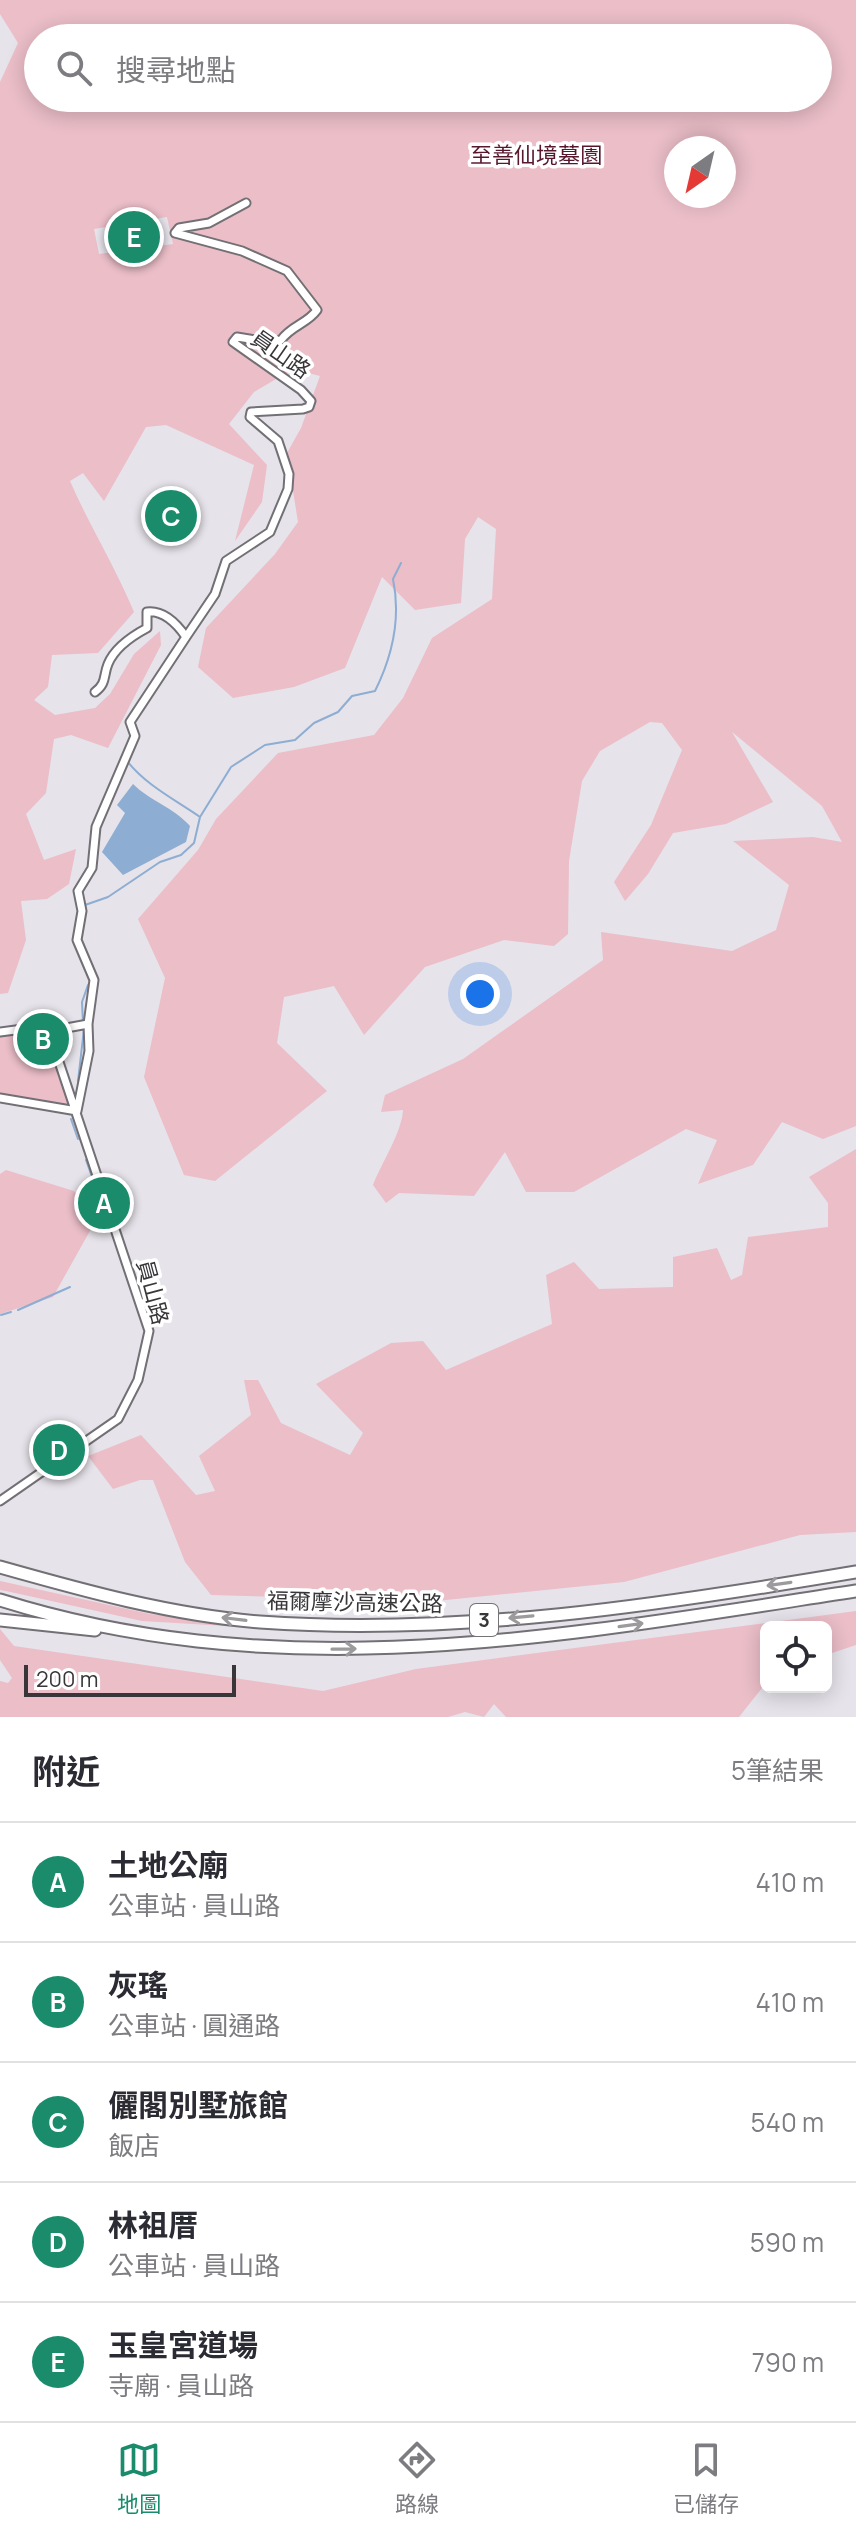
<!DOCTYPE html>
<html lang="zh-TW">
<head>
<meta charset="utf-8">
<style>
	:root { --surface:#fff; --page:#f2f2f3; --text:#2b2b33; --muted:#7c7c81; --line:#e1e1e2; --accent:#1a8c6c }
	body { margin:0; font-family:Manrope,"Noto Sans TC",sans-serif; background:var(--page); color:var(--text) }
	.controls { position:absolute; right:24px; bottom:24px; display:grid; overflow:hidden; border-radius:12px; box-shadow:0 4px 20px #0003 }
	.controls button { width:72px; height:72px; display:grid; place-items:center; padding:0; border:0; border-bottom:2px solid var(--line); background:var(--surface); color:var(--text); font:40px sans-serif }
	.compass { position:absolute; left:664px; top:136px; width:72px; height:72px; border-radius:50%; background:var(--surface); box-shadow:0 4px 20px #0003; rotate:214deg }
	.scale { position:absolute; left:24px; bottom:20px; width:212px; box-sizing:border-box; padding-left:8px; border:4px solid #383639; border-top:0; font-size:22px; line-height:28px; white-space:nowrap; color:#383639; -webkit-text-stroke:6px #fff; paint-order:stroke }
	.you { position:absolute; left:480px; top:994px; width:28px; height:28px; margin:-20px; border:6px solid #fff; border-radius:50%; background:#1a73e8; box-shadow:0 0 0 12px #1a73e833 }
	.badge { display:grid; place-items:center; width:52px; height:52px; border-radius:50%; background:var(--accent); color:#fff; font-size:26px; font-weight:700 }
	.pin { position:absolute; translate:-50% -50%; border:4px solid #fff; box-shadow:0 2px 8px #0006 }
	.list { margin:0; padding:0; list-style:none }
	h2 { display:flex; justify-content:space-between; align-items:center; height:104px; margin:0; padding:0 32px; font-size:34px }
	h2 small { font-size:26px; font-weight:400; color:var(--muted) }
	.list li { display:grid; grid-template-columns:52px 1fr auto; gap:24px; align-items:center; box-sizing:border-box; height:120px; padding:0 32px; border-top:2px solid var(--line) }
	.list b { display:block; font-size:30px; white-space:nowrap }
	.list p { margin:0; font-size:26px; white-space:nowrap; color:var(--muted) }
	.list em { font-size:26px; font-style:normal; color:var(--muted) }
	.icon { flex:none; width:44px; height:44px; fill:none; stroke:currentColor; stroke-width:2; stroke-linecap:round; stroke-linejoin:round }
	.map { position:relative; flex:none; width:856px; height:1717px; overflow:hidden }
	.search { position:absolute; background:var(--surface); box-shadow:0 4px 20px #0003; left:24px; right:24px; top:24px; height:88px; display:flex; align-items:center; gap:20px; box-sizing:border-box; padding:0 28px; border-radius:44px; color:var(--muted); font-size:30px }
	.sheet { height:704px; background:var(--surface) }
	nav { display:flex; justify-content:space-around; align-items:center; box-sizing:border-box; height:112px; border-top:2px solid var(--line); background:var(--surface); font-size:22px; color:var(--muted) }
	nav a { display:grid; justify-items:center; gap:4px }
	nav .on { color:var(--accent) }
	.map>svg:first-child { display:block }
	.green { fill:#ebbec8; fill-rule:evenodd }
	.water { fill:#8dadd2 }
	.lines { fill:none; stroke-linecap:round; stroke-linejoin:round }
	.stream { stroke:#8dadd2; stroke-width:2 }
	.minor-casing { stroke:#726f75; stroke-width:11 }
	.highway-casing { stroke:#726f75; stroke-width:15 }
	.minor { stroke:#fff; stroke-width:7 }
	.highway { stroke:#fff; stroke-width:11 }
	.oneway { stroke:#9c9a9c }
	.labels { text-anchor:middle; stroke-width:7; stroke-linejoin:round; paint-order:stroke }
	.shield { fill:#fff; stroke:#747274; stroke-width:2 }
	.shield-label { font-size:20px; font-weight:bold; fill:#383639 }
	.park-label { font-size:22px; fill:#57182e; stroke:#fff }
	.street-label { font-size:22px; fill:#383639; stroke:#fff }
</style>
</head>
<body>
<div class="map">
<svg width="856" height="1717" viewBox="0 0 856 1717">
	<rect width="100%" height="100%" fill="#e6e3ea"/>
	<path class="green" d="M 0,0 L 856,0 L 856,1126 L 823,1139 L 782,1122 L 753,1165 L 698,1184 L 717,1140 L 686,1129 L 574,1192 L 526,1192 L 505,1152 L 474,1196 L 399,1193 L 386,1203 L 373,1185 C 382,1162 402,1132 403,1110 L 381,1112 L 385,1095 L 463,1059 L 603,960 L 601,932 L 732,951 L 776,930 L 789,885 L 733,841 L 813,837 L 842,842 L 822,806 L 732,732 L 773,802 L 726,824 L 673,833 L 648,874 L 625,901 L 614,882 L 651,825 L 682,750 L 662,723 L 650,722 L 600,751 L 582,781 L 569,861 L 568,934 L 554,946 L 504,940 L 425,967 L 364,1035 L 334,986 L 284,997 L 277,1043 L 327,1091 L 215,1181 L 184,1175 L 144,1077 L 165,978 L 138,919 L 198,850 L 216,819 L 278,753 L 374,735 L 403,698 L 432,638 L 492,599 L 496,529 L 478,517 L 465,539 L 461,603 L 415,610 L 382,577 L 345,668 L 294,687 L 233,698 L 198,667 L 206,628 L 275,554 L 298,522 L 287,453 L 301,428 L 320,376 L 293,369 L 254,392 L 229,424 L 267,465 L 262,502 L 235,541 L 254,465 L 166,425 L 146,427 L 104,501 L 83,473 L 70,481 C 90,527 115,566 134,612 L 98,653 L 52,655 L 48,687 L 34,700 L 55,715 L 95,708 L 110,694 L 134,654 L 160,631 L 161,645 L 108,748 L 71,735 L 54,739 L 46,793 L 26,814 L 44,860 L 76,849 L 69,884 L 47,899 L 21,901 L 26,940 L 8,993 L 0,994 L 0,82 L 18,43 L 0,14 ZM 38,38 L 818,38 L 818,98 L 38,98 ZM 676,148 L 724,148 L 724,196 L 676,196 ZM 167,217 L 173,244 L 99,254 L 94,229 Z
		M 17,1033 L 45,1034 L 70,1106 L 0,1093 L 0,1037 Z
		M 856,1149 L 856,1532 L 800,1535 L 624,1582 L 436,1601 L 211,1595 L 185,1562 L 153,1480 L 140,1480 L 113,1489 L 88,1456 L 141,1435 L 196,1495 L 215,1491 L 199,1456 L 251,1415 L 244,1380 L 258,1380 L 281,1423 L 350,1455 L 363,1433 L 316,1384 L 391,1343 L 423,1341 L 446,1370 L 552,1324 L 546,1275 L 574,1262 L 599,1289 L 673,1287 L 673,1257 L 717,1248 L 731,1280 L 742,1275 L 748,1237 L 828,1227 L 828,1203 L 809,1177 Z
		M 6,1170 L 74,1191 L 96,1220 L 53,1297 L 0,1314 L 0,1174 Z
		M 0,1581 L 150,1614 L 277,1629 L 142,1621 L 6,1591 L 0,1590 Z
		M 856,1611 L 856,1645 L 826,1655 L 826,1627 L 766,1627 L 766,1683 L 739,1717 L 506,1717 L 494,1704 L 484,1717 L 465,1712 L 448,1717 L 0,1717 L 0,1681 L 8,1683 L 12,1678 L 0,1660 L 0,1629 L 14,1646 L 323,1691 L 416,1669 Z"/>
	<path class="water" d="M 133,784 C 150,801 173,807 190,826 L 186,842 L 123,875 L 102,852 L 125,813 L 117,805 Z"/>
	<g class="lines">
		<path class="stream" d="M 199,611 L 207,598
			M 136,708 L 182,636
			M 127,761 C 147,786 174,799 200,817
			M 85,905 L 108,897 L 160,862 L 181,855 L 194,843 L 200,817 L 231,767 L 265,745 L 295,740 L 314,723 L 338,712 L 352,696 L 375,691 C 393,655 401,618 393,579 L 401,563
			M 83,1023 L 82,1002 L 88,985
			M 78,1081 L 84,1029
			M 71,1119 L 78,1139
			M 86,1160 L 103,1208
			M 18,1310 L 70,1287
			M 1,1315 L 11,1312"/>
		<g class="minor-casing">
			<path id="minor" d="M 186,637 L 215,594 L 226,561 L 270,532 L 288,489 L 289,474 L 278,441 L 250,417 L 251,412 L 303,409 L 309,407 L 311,401 L 301,390 L 233,342 L 237,337 L 269,342 L 281,340 C 292,325 307,324 317,310 L 287,271 L 242,251 L 175,233 L 179,228 L 209,223 L 246,203
				M 0,1032 L 23,1029 L 52,1041 L 149,1331 L 138,1380 L 118,1419 L 0,1501
				M 52,1041 L 61,1029 L 88,1024
				M 0,1098 L 77,1111
				M 77,1111 L 89,1051 L 88,1024 L 94,980 L 77,940 L 82,911 L 78,891 L 92,868 L 96,827 L 135,736 L 130,722 L 186,637 C 177,624 164,610 147,612 L 147,628 C 132,636 115,647 108,664 C 103,676 107,683 95,692"/>
		</g>
		<g class="highway-casing">
			<path id="highway" d="M 0,1567 C 85,1591 171,1615 260,1622 C 460,1636 660,1605 856,1572
				M 0,1600 C 287,1690 567,1635 856,1591
				M 0,1620 L 95,1630"/>
		</g>
		<use href="#minor" class="minor"/>
		<use href="#highway" class="highway"/>
	</g>
	<defs><path id="oneway-shaft" d="M-6 0H5M1.5-3L5.5 0L1.5 3" fill="none" stroke-width="1.6" stroke-linecap="round" stroke-linejoin="round" transform="scale(2)"/></defs>
	<g class="oneway">
		<use href="#oneway-shaft" transform="translate(779 1584) rotate(172)"/>
		<use href="#oneway-shaft" transform="translate(521 1617) rotate(175)"/>
		<use href="#oneway-shaft" transform="translate(234 1619) rotate(-173)"/>
		<use href="#oneway-shaft" transform="translate(631 1625) rotate(-8)"/>
		<use href="#oneway-shaft" transform="translate(344 1649) rotate(-1)"/>
	</g>
	<g class="labels">
		<rect class="shield" x="470" y="1604" width="28" height="32" rx="6"/>
		<g class="shield-label">
			<text x="484" y="1627">3</text>
		</g>
		<g class="park-label">
			<text x="536" y="163">至善仙境墓園</text>
		</g>
		<g class="street-label">
			<text transform="translate(281 354) rotate(35)" y="8">員山路</text>
			<text transform="translate(153 1292) rotate(75)" y="8">員山路</text>
			<text transform="translate(355 1602) rotate(1)" y="8">福爾摩沙高速公路</text>
		</g>
	</g>
</svg>
<div class="controls">
<button><svg class="icon" aria-label="locate" viewBox="0 0 24 24"><circle cx="12" cy="12" r="6"/><path d="M12 2v4M12 18v4M2 12h4M18 12h4"/></svg></button>
</div>
<svg class="compass" viewBox="-18 -18 36 36"><path d="M0-13l5 13h-10z" fill="#e53935"/><path d="M0 13l5-13h-10z" fill="#7c7c81"/></svg>
<div class="scale">200 m</div>
<div class="you"></div>
<div class="pin badge" style="left:104px;top:1203px">A</div>
<div class="pin badge" style="left:43px;top:1039px">B</div>
<div class="pin badge" style="left:171px;top:516px">C</div>
<div class="pin badge" style="left:59px;top:1450px">D</div>
<div class="pin badge" style="left:134px;top:237px">E</div>
<div class="search"><svg class="icon" aria-label="search" viewBox="0 0 24 24"><circle cx="10" cy="10" r="6"/><path d="M15 15l6 6"/></svg>搜尋地點</div>
</div>
<section class="sheet">
<h2>附近<small>5筆結果</small></h2>
<ul class="list">
<li><span class="badge">A</span><div><b>土地公廟</b><p>公車站 · 員山路</p></div><em>410 m</em></li>
<li><span class="badge">B</span><div><b>灰瑤</b><p>公車站 · 圓通路</p></div><em>410 m</em></li>
<li><span class="badge">C</span><div><b>儷閣別墅旅館</b><p>飯店</p></div><em>540 m</em></li>
<li><span class="badge">D</span><div><b>林祖厝</b><p>公車站 · 員山路</p></div><em>590 m</em></li>
<li><span class="badge">E</span><div><b>玉皇宮道場</b><p>寺廟 · 員山路</p></div><em>790 m</em></li>
</ul>
</section>
<nav>
<a class="on"><svg class="icon" aria-label="map" viewBox="0 0 24 24"><path d="M3 6l6-2 6 2 6-2v14l-6 2-6-2-6 2zM9 4v14M15 6v14"/></svg>地圖</a>
<a><svg class="icon" aria-label="directions" viewBox="0 0 24 24"><path d="M12 3l9 9-9 9-9-9zM9 14v-3h6M13 9l2 2-2 2"/></svg>路線</a>
<a><svg class="icon" aria-label="saved" viewBox="0 0 24 24"><path d="M7 4h10v16l-5-4-5 4z"/></svg>已儲存</a>
</nav>
</body>
</html>
